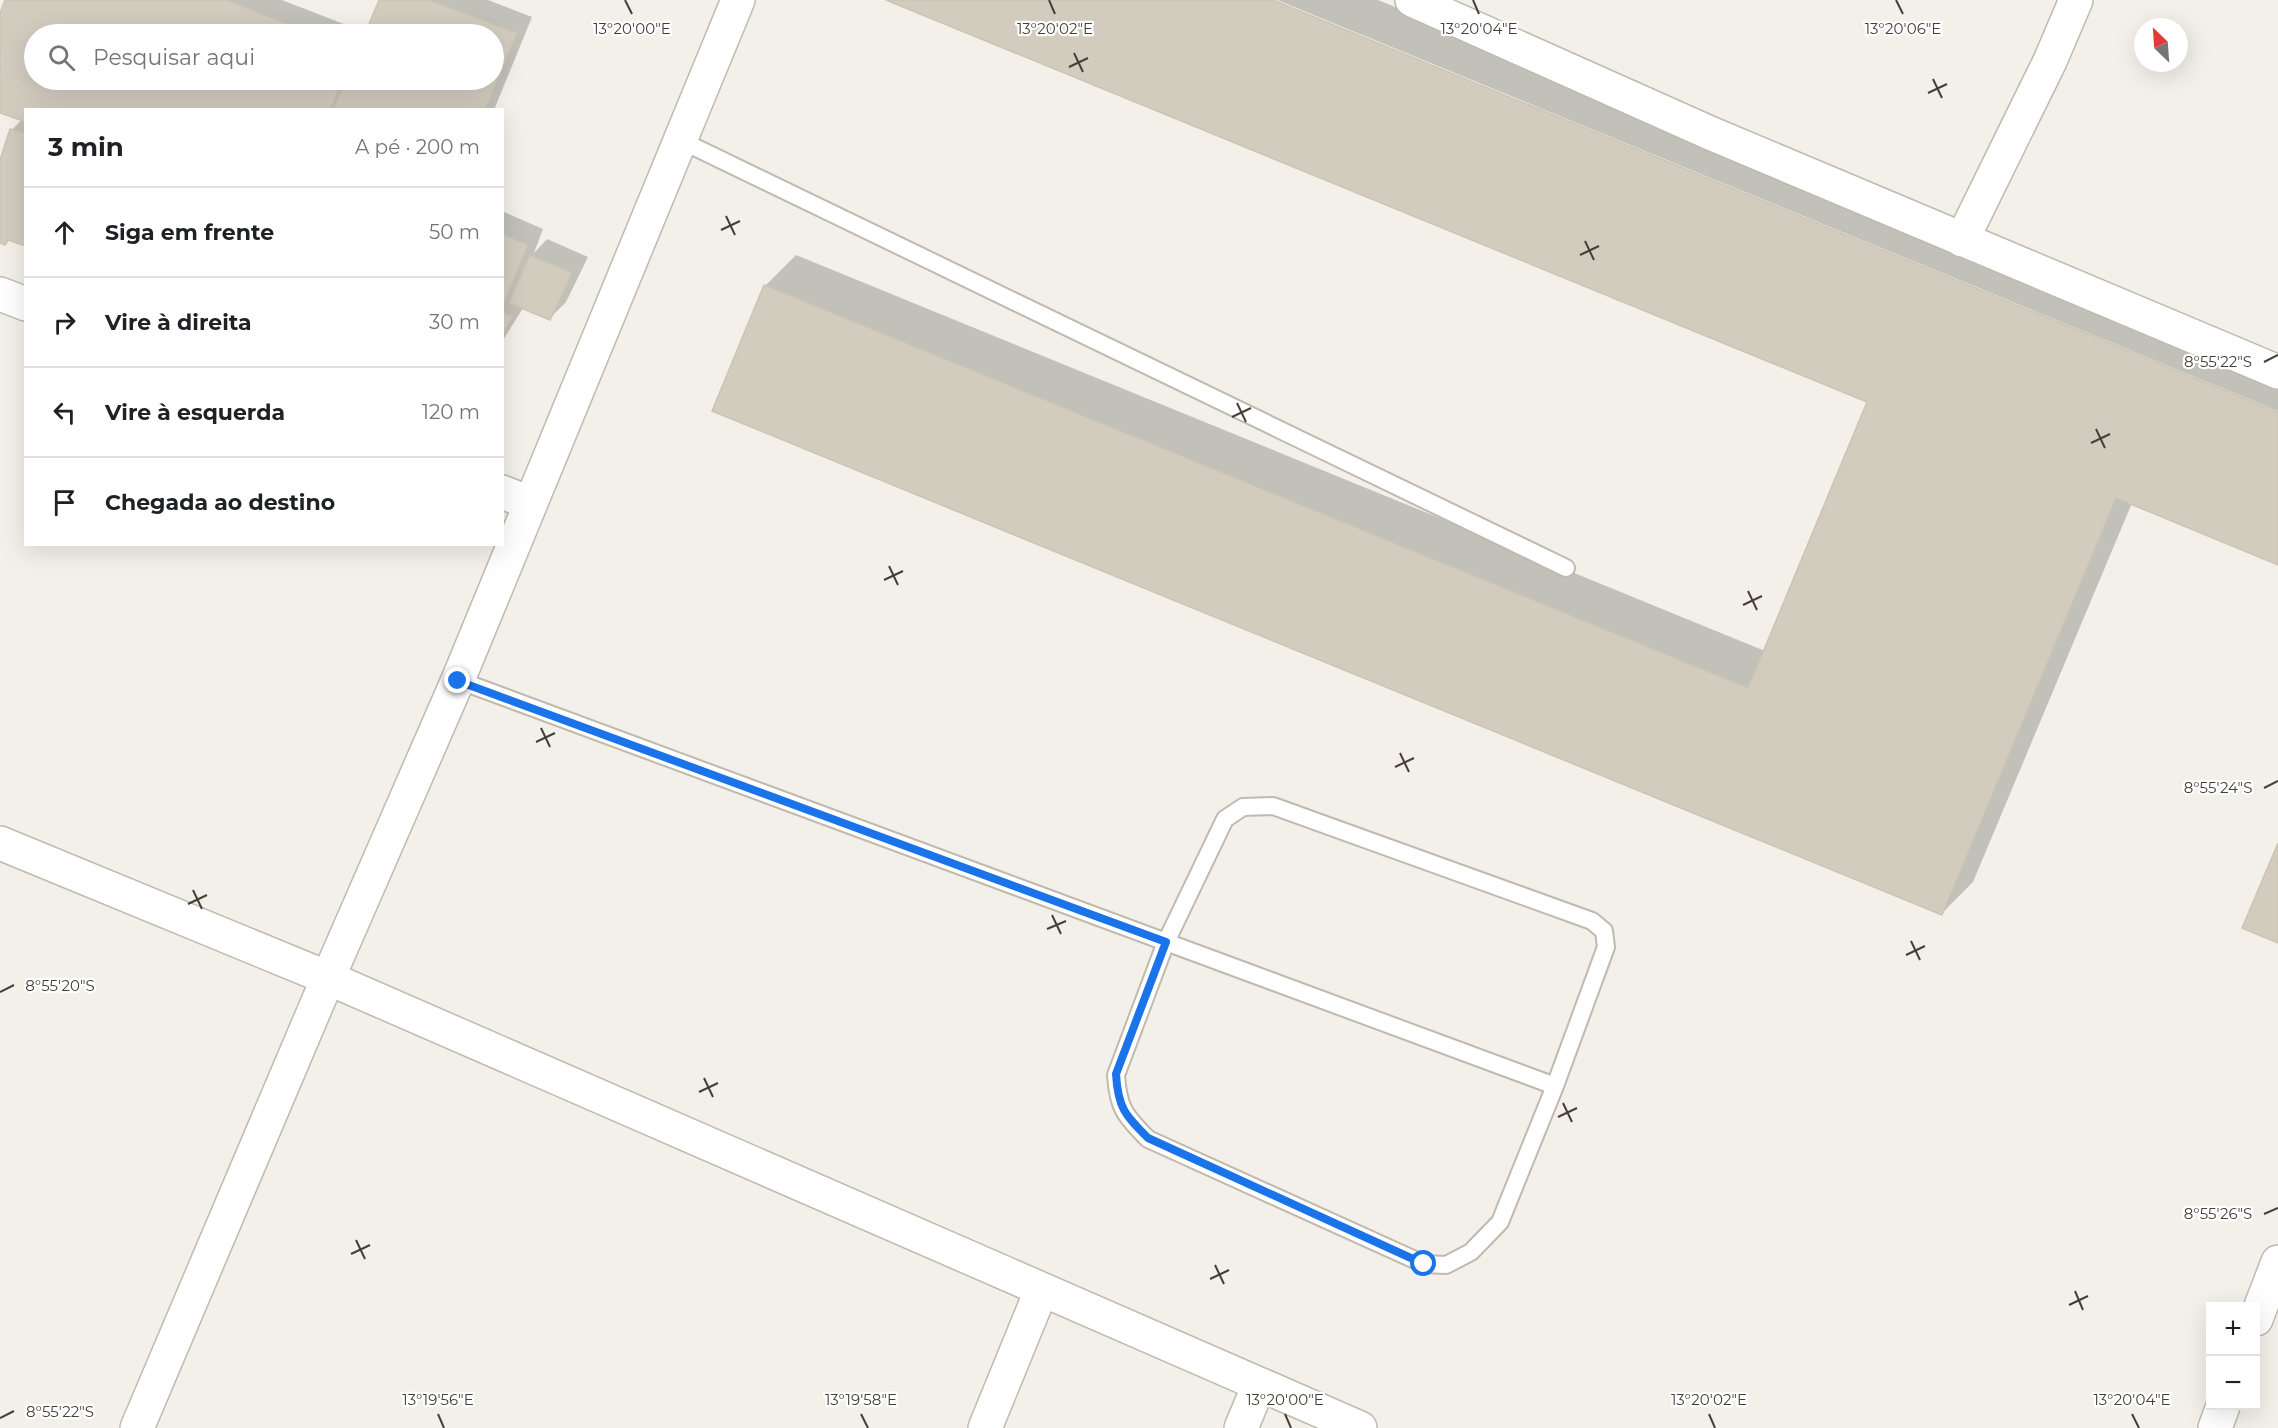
<!DOCTYPE html>
<html lang="pt">
<head>
<meta charset="utf-8">
<style>
	:root { --surface:#fff; --page:#f2f2f2; --text:#202124; --muted:#757577; --line:#e0e0e0 }
	body { margin:0; font-family:Montserrat,sans-serif; background:var(--page); color:var(--text) }
	.controls { position:absolute; right:18px; bottom:18px; display:grid; overflow:hidden; border-radius:0px; box-shadow:0 6px 24px #0002 }
	.controls button { width:54px; height:54px; display:grid; place-items:center; padding:0; border:0; border-bottom:2px solid var(--line); background:var(--surface); color:var(--text); font:30px sans-serif }
	.compass { position:absolute; left:2134px; top:18px; width:54px; height:54px; border-radius:50%; background:var(--surface); box-shadow:0 6px 24px #0002; rotate:335deg }
	.stop { position:absolute; width:18px; height:18px; margin:-14px; border:4px solid #1a73e8; border-radius:50%; background:#fff }
	.stop.end { background:#1a73e8; border-color:#fff; box-shadow:0 2px 6px #0008 }
	.list { margin:0; padding:0; list-style:none }
	h2 { display:flex; justify-content:space-between; align-items:center; height:78px; margin:0; padding:0 24px; font-size:26px }
	h2 small { font-size:20px; font-weight:400; color:var(--muted) }
	.list li { display:grid; grid-template-columns:39px 1fr auto; gap:18px; align-items:center; box-sizing:border-box; height:90px; padding:0 24px; border-top:2px solid var(--line) }
	.list b { display:block; font-size:22px; white-space:nowrap }
	.list em { font-size:20px; font-style:normal; color:var(--muted) }
	.icon { flex:none; width:33px; height:33px; fill:none; stroke:currentColor; stroke-width:2; stroke-linecap:round; stroke-linejoin:round }
	.map { position:relative; flex:none; width:2278px; height:1428px; overflow:hidden }
	.search { position:absolute; background:var(--surface); box-shadow:0 6px 24px #0002; left:24px; top:24px; width:480px; height:66px; display:flex; align-items:center; gap:15px; box-sizing:border-box; padding:0 21px; border-radius:33px; color:var(--muted); font-size:22px }
	.panel { position:absolute; background:var(--surface); box-shadow:0 6px 24px #0002; left:24px; top:108px; width:480px; height:438px; border-radius:0px }
	.map>svg:first-child { display:block }
	.shadow { fill:#0003; fill-rule:evenodd }
	.building { fill:#d2ccbf; stroke:#ccc4b3; stroke-width:1.5 }
	.lines { fill:none; stroke-linecap:round; stroke-linejoin:round }
	.service-casing { stroke:#c0baae; stroke-width:20 }
	.minor-casing { stroke:#c0baae; stroke-width:36 }
	.service { stroke:#fff; stroke-width:16 }
	.minor { stroke:#fff; stroke-width:33 }
	.route { stroke:#1a73e8; stroke-width:8 }
	.ticks { fill:none; stroke:#454037; stroke-width:2 }
	.ticks-label { font-size:15px; text-anchor:middle; fill:#454037; stroke:#fff; stroke-width:4.5; stroke-linejoin:round; paint-order:stroke }
</style>
</head>
<body>
<div class="map">
<svg width="2278" height="1428" viewBox="0 0 2278 1428">
	<rect width="100%" height="100%" fill="#f2f0e8"/>
	<path class="shadow" d="M 7,0 L 282,0 L 367,33 L 381,0 L 488,0 L 532,17 L 494,110 L 26,110 L 26,244 L 10,239 L 5,244 L 0,242 L 0,165 L 12,130 L 22,119 L 0,111 L 0,18 ZM 34,34 L 494,34 L 494,80 L 34,80 Z
		M 890,0 L 1269,0 L 2278,414 L 2278,563 L 2132,503 L 1973,882 L 1942,913 L 765,286 L 796,255 L 1765,651 L 1869,401 Z
		M 1277,0 L 1378,0 L 2278,369 L 2278,411 Z
		M 502,211 L 543,229 L 534,253 L 547,239 L 588,257 L 566,302 L 549,319 L 523,308 L 502,342 Z"/>
	<path class="building" d="M 5,0 L 226,0 L 313,34 L 34,34 L 34,80 L 343,80 L 330,110 L 26,110 L 26,122 L 0,113 L 0,13 Z
		M 379,0 L 429,0 L 517,33 L 485,110 L 333,110 L 346,80 L 494,80 L 494,34 L 365,34 Z
		M 886,0 L 1273,0 L 2278,412 L 2278,565 L 2116,498 L 1942,915 L 712,411 L 764,285 L 1748,688 L 1867,402 Z
		M 10,129 L 26,134 L 26,246 L 8,240 L 5,245 L 0,243 L 0,160 Z
		M 502,234 L 528,245 L 503,305 L 502,305 Z
		M 530,255 L 572,273 L 550,320 L 509,303 Z
		M 502,312 L 513,317 L 502,334 Z
		M 2278,843 L 2278,943 L 2242,928 Z"/>
	<g class="lines">
		<g class="service-casing">
			<path id="service" d="M 680,140 L 1566,568
				M 458,680 L 1555,1086
				M 1273,806 L 1592,921 L 1604,931 L 1606,947 L 1555,1086 L 1500,1222 L 1471,1252 L 1446,1265 L 1424,1264 L 1148,1139 C 1125,1116 1118,1108 1116,1075 L 1166,942 L 1225,819 L 1243,807 Z"/>
		</g>
		<g class="minor-casing">
			<path id="minor" d="M 1412,0 L 1710,133 L 2278,372
				M 1962,240 L 2050,61 L 2076,0
				M 0,294 L 26,304
				M 502,492 L 530,503
				M 0,843 L 328,978 L 1360,1428
				M 2256,1319 L 2278,1262
				M 137,1428 L 328,978 L 458,680 L 738,0
				M 985,1428 L 1041,1291
				M 1241,1428 L 1259,1385
				M 2215,1428 L 2223,1406"/>
		</g>
		<use href="#service" class="service"/>
		<use href="#minor" class="minor"/>
	</g>
	<g class="lines">
		<path class="route" d="M 458,681 L 1166,942 L 1116,1074 C 1118,1108 1125,1115 1148,1138 L 1424,1264"/>
	</g>
	<path class="ticks" d="M 625,0 L 632,14M 1049,0 L 1055,14M 1473,0 L 1479,14M 1896,0 L 1903,14M 1074,53 L 1083,72M 1069,67 L 1088,58M 1933,79 L 1942,98M 1928,93 L 1947,84M 726,216 L 735,235M 721,230 L 740,221M 1585,241 L 1594,260M 1580,255 L 1599,246M 2264,362 L 2278,355M 1237,403 L 1246,422M 1232,417 L 1251,408M 2096,429 L 2105,448M 2091,443 L 2110,434M 889,566 L 898,585M 884,580 L 903,571M 1748,591 L 1757,610M 1743,605 L 1762,596M 541,728 L 550,747M 536,742 L 555,733M 1400,753 L 1409,772M 1395,767 L 1414,758M 2264,788 L 2278,781M 193,890 L 202,909M 188,904 L 207,895M 1052,915 L 1061,934M 1047,929 L 1066,921M 1911,941 L 1920,960M 1906,955 L 1925,946M 0,992 L 14,985M 704,1078 L 713,1097M 699,1092 L 718,1083M 1563,1103 L 1572,1122M 1558,1117 L 1577,1108M 2264,1214 L 2278,1208M 356,1240 L 365,1259M 351,1254 L 370,1245M 1215,1265 L 1224,1284M 1210,1279 L 1229,1270M 2075,1291 L 2083,1310M 2069,1305 L 2088,1296M 438,1414 L 444,1428M 861,1414 L 868,1428M 1285,1414 L 1291,1428M 1709,1414 L 1715,1428M 2132,1414 L 2139,1428M 0,1418 L 14,1411"/>
	<g class="ticks-label">
		<text x="632" y="34">13°20'00"E</text>
		<text x="1055" y="34">13°20'02"E</text>
		<text x="1479" y="34">13°20'04"E</text>
		<text x="1903" y="34">13°20'06"E</text>
		<text x="2218" y="367">8°55'22"S</text>
		<text x="2218" y="793">8°55'24"S</text>
		<text x="60" y="991">8°55'20"S</text>
		<text x="2218" y="1219">8°55'26"S</text>
		<text x="438" y="1405">13°19'56"E</text>
		<text x="861" y="1405">13°19'58"E</text>
		<text x="1285" y="1405">13°20'00"E</text>
		<text x="1709" y="1405">13°20'02"E</text>
		<text x="2132" y="1405">13°20'04"E</text>
		<text x="60" y="1417">8°55'22"S</text>
	</g>
</svg>
<div class="controls">
<button>+</button>
<button>−</button>
</div>
<svg class="compass" viewBox="-18 -18 36 36"><path d="M0-13l5 13h-10z" fill="#e53935"/><path d="M0 13l5-13h-10z" fill="#757577"/></svg>
<div class="stop" style="left:1424px;top:1264px"></div>
<div class="stop end" style="left:458px;top:681px"></div>
<div class="search"><svg class="icon" aria-label="search" viewBox="0 0 24 24"><circle cx="10" cy="10" r="6"/><path d="M15 15l6 6"/></svg>Pesquisar aqui</div>
<section class="panel">
<h2>3 min<small>A pé · 200 m</small></h2>
<ul class="list">
<li><svg class="icon" aria-label="ahead" viewBox="0 0 24 24"><path d="M12 20V5M6 11l6-6 6 6"/></svg><div><b>Siga em frente</b></div><em>50 m</em></li>
<li><svg class="icon" aria-label="right" viewBox="0 0 24 24"><path d="M7 20v-9h11M14 6l5 5-5 5"/></svg><div><b>Vire à direita</b></div><em>30 m</em></li>
<li><svg class="icon" aria-label="left" viewBox="0 0 24 24"><path d="M17 20v-9H6M10 6l-5 5 5 5"/></svg><div><b>Vire à esquerda</b></div><em>120 m</em></li>
<li><svg class="icon" aria-label="arrive" viewBox="0 0 24 24"><path d="M6 21V4h12l-3 4 3 4H6"/></svg><div><b>Chegada ao destino</b></div></li>
</ul>
</section>
</div>
</body>
</html>
